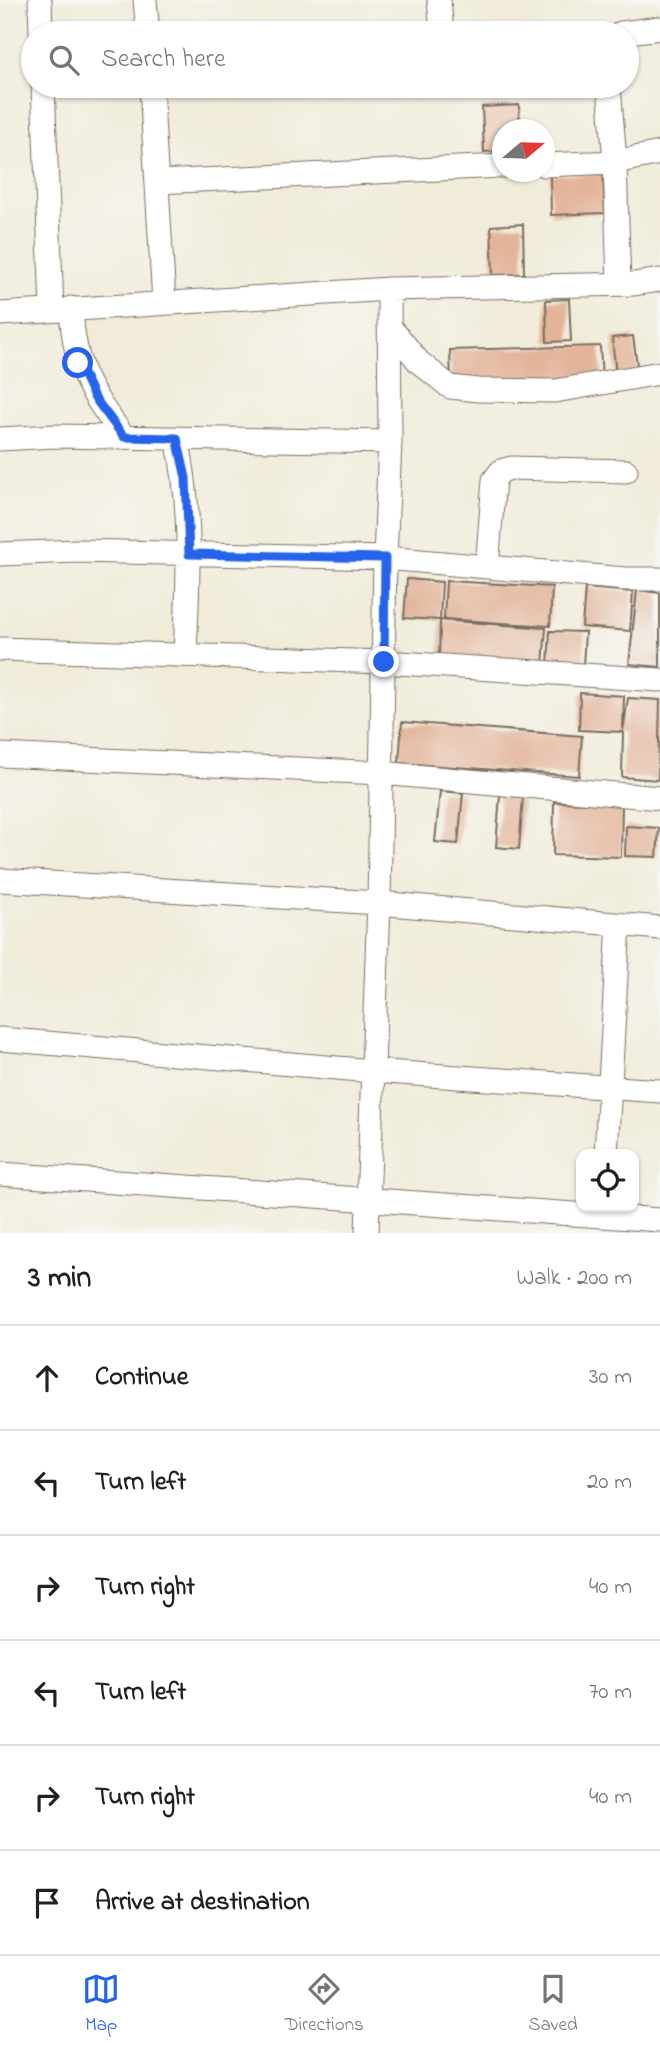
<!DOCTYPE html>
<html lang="en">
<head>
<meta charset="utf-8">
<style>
	:root { --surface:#fff; --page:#f6f6f6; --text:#202124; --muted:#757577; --line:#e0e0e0; --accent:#2563eb }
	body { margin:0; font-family:"Indie Flower",sans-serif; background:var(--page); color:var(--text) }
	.controls { position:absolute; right:21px; bottom:21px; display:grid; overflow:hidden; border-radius:14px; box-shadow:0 2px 5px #0004 }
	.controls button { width:63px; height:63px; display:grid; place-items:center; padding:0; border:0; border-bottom:2px solid var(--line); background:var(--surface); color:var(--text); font:35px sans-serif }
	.compass { position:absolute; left:492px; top:119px; width:63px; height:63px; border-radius:50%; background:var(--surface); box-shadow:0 2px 5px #0004; rotate:71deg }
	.stop { position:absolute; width:21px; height:21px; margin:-16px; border:5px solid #2563eb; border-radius:50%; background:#fff }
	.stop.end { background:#2563eb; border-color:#fff; box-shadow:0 2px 7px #0008 }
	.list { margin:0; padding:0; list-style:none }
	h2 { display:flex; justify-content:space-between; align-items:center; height:91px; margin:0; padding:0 28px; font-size:30px }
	h2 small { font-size:23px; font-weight:400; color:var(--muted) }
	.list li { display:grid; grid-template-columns:46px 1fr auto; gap:21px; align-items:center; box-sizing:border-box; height:105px; padding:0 28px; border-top:2px solid var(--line) }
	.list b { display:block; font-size:26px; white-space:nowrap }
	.list em { font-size:23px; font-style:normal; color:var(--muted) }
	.icon { flex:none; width:38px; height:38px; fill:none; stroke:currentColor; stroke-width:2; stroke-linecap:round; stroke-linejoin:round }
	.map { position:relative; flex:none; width:660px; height:1233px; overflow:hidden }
	.search { position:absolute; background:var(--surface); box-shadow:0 2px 5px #0004; left:21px; right:21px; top:21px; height:77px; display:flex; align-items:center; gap:18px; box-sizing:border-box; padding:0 24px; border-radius:38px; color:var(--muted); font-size:26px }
	.sheet { height:721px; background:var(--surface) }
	nav { display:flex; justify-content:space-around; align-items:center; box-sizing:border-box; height:98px; border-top:2px solid var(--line); background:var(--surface); font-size:19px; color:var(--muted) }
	nav a { display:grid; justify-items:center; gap:4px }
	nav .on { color:var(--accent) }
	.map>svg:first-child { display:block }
	.building { fill:#e3b49a }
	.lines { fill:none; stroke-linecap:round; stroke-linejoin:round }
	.minor-casing { stroke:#7b6e60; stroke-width:25 }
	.minor { stroke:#fff; stroke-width:23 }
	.route { stroke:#2563eb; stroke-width:9 }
</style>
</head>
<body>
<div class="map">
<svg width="660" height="1233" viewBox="0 0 660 1233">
	<rect width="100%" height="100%" fill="#f6f6f2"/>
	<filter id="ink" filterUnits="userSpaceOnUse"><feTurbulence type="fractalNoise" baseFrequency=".0143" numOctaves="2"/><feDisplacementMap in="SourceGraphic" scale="14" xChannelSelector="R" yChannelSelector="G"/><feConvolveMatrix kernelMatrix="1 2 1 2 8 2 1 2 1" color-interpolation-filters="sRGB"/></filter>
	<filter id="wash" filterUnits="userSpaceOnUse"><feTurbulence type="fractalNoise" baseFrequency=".00686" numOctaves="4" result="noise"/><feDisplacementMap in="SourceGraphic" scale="28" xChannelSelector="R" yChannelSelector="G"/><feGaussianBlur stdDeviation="1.57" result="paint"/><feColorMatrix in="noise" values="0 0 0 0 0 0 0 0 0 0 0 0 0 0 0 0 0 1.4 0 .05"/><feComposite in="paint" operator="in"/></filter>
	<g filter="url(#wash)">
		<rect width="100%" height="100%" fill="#f1ecda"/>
		<g id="blocks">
			<path class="building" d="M 519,105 L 520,130 L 503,130 L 503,151 L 484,152 L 482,107 Z
				M 603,173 L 605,213 L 551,215 L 550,175 Z
				M 523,224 L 524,274 L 493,275 L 491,226 Z
				M 569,299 L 571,341 L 547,342 L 546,300 Z
				M 633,336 L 638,372 L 616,374 L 612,338 Z
				M 600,346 L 602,379 L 451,383 L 450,350 Z
				M 407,579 L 442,582 L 440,620 L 404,618 Z
				M 446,581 L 552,587 L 550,626 L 444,619 Z
				M 585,588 L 633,592 L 630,631 L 582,627 Z
				M 637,590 L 660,593 L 660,667 L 629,664 Z
				M 440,620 L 546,628 L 543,665 L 439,659 Z
				M 550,631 L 585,632 L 583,667 L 548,666 Z
				M 580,693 L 624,696 L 623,731 L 628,698 L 660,700 L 658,780 L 622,777 L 623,732 L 579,730 Z
				M 402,722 L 582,736 L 579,776 L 399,763 Z
				M 440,791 L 463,793 L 458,844 L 435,842 Z
				M 500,795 L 523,797 L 519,849 L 496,847 Z
				M 554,802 L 622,804 L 621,857 L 553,855 Z
				M 626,826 L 659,828 L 657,857 L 625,856 Z"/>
		</g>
	</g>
	<g filter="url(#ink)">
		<use href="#blocks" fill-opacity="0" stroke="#7b6e60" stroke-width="2"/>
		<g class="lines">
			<g class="minor-casing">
				<path id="minor" d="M 40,0 L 41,33
					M 145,0 L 148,33
					M 439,0 L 442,33
					M 621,33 L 660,28
					M 43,86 L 52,309
					M 151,86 L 164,302
					M 609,86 L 615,162 L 619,284
					M 544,165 L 615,162 L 660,153
					M 157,182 L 503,166
					M 71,308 C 74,369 89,390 124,437
					M 0,314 L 389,289 L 634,284 L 660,280
					M 389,326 L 419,362 L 450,387 L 478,390 L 555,391 L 660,373
					M 177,438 C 193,512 188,581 185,655
					M 0,439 L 56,436 L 390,442
					M 0,554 L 77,551 L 385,558 L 625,579 L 660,579
					M 487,567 L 494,480 L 501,471 L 511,468 L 626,471
					M 0,649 L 384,662 L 660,680
					M 0,755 L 381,773 L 660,798
					M 0,880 L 379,903 L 660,928
					M 0,1039 L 372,1071 L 660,1091
					M 606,1154 L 619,924
					M 0,1174 L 660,1220
					M 367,1233 L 379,903 L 385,558 L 390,442 L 389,289"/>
			</g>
			<use href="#minor" class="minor"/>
		</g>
	</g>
	<g class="lines" filter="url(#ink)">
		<path class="route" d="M 78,363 L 94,397 L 124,437 L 177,438 L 186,478 L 189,554 L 385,558 L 384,662"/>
	</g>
</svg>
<div class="controls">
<button><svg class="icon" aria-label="locate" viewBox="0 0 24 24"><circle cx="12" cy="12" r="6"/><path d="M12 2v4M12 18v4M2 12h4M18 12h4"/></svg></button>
</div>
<svg class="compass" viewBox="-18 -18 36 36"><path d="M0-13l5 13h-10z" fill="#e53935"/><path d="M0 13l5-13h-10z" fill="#757577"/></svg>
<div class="stop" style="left:78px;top:363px"></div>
<div class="stop end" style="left:384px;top:662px"></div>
<div class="search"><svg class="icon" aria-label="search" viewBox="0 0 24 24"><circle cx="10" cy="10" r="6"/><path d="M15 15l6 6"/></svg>Search here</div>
</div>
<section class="sheet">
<h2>3 min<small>Walk · 200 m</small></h2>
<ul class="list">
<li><svg class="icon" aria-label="ahead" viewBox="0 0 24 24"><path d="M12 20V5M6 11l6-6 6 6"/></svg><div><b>Continue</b></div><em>30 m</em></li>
<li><svg class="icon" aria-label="left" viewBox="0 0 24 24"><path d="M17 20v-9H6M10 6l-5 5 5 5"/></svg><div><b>Turn left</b></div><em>20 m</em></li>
<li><svg class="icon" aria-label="right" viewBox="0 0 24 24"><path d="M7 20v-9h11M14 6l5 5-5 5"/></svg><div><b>Turn right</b></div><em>40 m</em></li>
<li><svg class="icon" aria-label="left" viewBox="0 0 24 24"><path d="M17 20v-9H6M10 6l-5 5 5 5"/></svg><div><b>Turn left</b></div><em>70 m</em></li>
<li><svg class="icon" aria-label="right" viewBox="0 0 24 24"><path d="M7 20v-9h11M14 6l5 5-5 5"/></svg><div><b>Turn right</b></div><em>40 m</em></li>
<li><svg class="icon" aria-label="arrive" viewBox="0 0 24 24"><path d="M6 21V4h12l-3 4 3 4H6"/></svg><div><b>Arrive at destination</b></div></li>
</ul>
</section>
<nav>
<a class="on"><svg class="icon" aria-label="map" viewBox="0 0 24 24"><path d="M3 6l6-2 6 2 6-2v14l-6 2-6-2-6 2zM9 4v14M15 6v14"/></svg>Map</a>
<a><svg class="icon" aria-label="directions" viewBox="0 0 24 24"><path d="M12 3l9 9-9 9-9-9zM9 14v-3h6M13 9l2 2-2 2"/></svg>Directions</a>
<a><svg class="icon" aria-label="saved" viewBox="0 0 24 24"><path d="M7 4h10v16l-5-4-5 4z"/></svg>Saved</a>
</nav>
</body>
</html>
